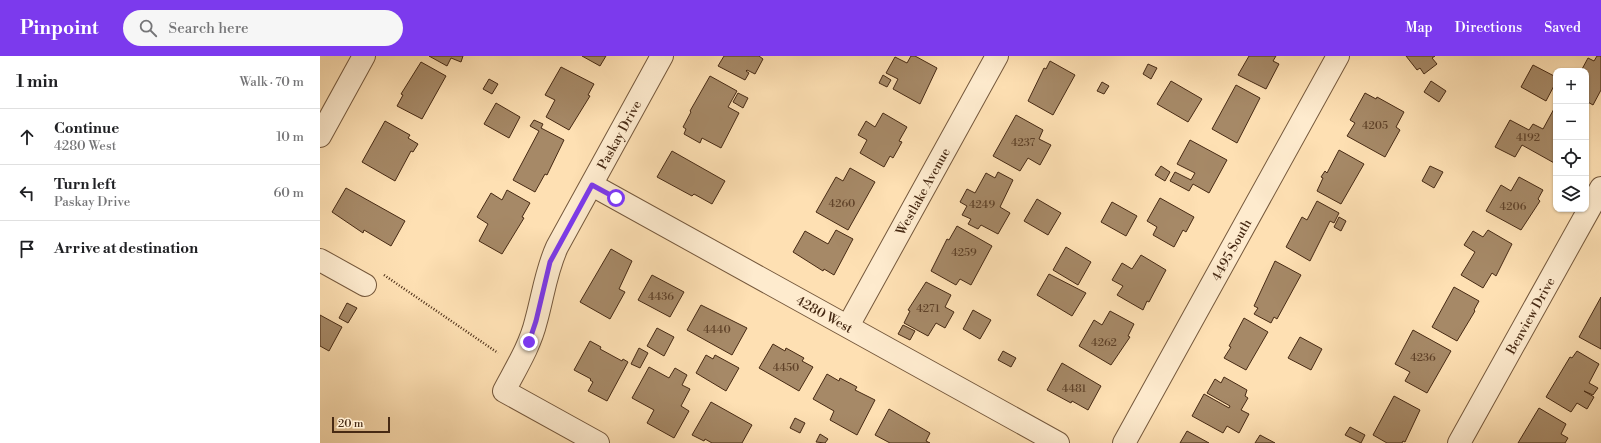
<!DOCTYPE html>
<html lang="en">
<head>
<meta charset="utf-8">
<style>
	:root { --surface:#fff; --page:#f6f6f6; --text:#202124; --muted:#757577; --line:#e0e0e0; --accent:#7c3aed }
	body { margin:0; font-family:"Libre Bodoni",serif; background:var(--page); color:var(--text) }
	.controls { position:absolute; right:12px; top:12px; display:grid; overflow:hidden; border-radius:8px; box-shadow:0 1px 3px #0004 }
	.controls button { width:36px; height:36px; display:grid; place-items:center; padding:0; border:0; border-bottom:1px solid var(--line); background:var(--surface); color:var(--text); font:20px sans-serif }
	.scale { position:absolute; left:12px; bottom:10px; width:58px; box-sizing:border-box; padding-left:4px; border:2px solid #472a14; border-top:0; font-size:11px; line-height:14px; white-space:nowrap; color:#472a14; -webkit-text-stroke:3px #feebce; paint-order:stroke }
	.stop { position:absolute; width:12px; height:12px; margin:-9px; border:3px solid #7c3aed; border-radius:50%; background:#fff }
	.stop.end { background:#7c3aed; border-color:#fff; box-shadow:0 1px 4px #0008 }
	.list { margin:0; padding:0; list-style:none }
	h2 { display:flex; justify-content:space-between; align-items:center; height:52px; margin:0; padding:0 16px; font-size:17px }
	h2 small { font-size:13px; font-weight:400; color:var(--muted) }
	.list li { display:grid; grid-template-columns:26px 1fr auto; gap:12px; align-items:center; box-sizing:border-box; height:56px; padding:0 16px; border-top:1px solid var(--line) }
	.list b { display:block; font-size:15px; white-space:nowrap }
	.list p { margin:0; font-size:13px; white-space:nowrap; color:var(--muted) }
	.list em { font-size:13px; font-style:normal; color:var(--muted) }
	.icon { flex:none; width:22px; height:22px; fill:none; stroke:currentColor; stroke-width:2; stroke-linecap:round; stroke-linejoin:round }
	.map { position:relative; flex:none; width:1281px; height:387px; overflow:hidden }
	header { display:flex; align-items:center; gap:24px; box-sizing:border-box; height:56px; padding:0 20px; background:var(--accent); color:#fff }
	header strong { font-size:19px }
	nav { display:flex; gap:22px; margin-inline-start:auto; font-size:14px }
	.search { width:280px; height:36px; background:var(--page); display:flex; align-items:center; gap:10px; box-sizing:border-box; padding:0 14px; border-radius:22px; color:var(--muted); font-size:15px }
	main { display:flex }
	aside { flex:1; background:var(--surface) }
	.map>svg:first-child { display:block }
	.building { fill:#a68967; stroke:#472a14 }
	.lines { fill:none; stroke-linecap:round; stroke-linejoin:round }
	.minor-casing { stroke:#75583c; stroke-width:24 }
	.path { stroke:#472a14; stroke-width:2.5; stroke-dasharray:1 2; stroke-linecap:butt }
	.minor { stroke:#feebce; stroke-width:22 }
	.route { stroke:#7c3aed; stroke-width:5 }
	.labels { text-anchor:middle; stroke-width:3.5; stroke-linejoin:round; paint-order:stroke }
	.number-label { font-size:11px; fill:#5f4229 }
	.street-label { font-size:13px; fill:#472a14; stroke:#feebce }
</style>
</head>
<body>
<header>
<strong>Pinpoint</strong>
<div class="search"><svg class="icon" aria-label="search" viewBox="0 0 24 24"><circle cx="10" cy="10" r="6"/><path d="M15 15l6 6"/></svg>Search here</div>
<nav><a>Map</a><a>Directions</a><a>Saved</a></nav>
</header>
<main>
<aside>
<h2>1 min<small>Walk · 70 m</small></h2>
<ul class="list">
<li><svg class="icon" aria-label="ahead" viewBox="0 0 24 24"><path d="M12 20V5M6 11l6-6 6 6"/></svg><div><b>Continue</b><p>4280 West</p></div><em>10 m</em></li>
<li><svg class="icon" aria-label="left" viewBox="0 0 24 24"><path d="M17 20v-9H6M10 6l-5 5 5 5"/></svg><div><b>Turn left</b><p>Paskay Drive</p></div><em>60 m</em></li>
<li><svg class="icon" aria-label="arrive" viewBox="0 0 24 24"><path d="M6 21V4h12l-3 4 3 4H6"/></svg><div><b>Arrive at destination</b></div></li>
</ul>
</aside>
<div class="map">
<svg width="1281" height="387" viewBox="0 0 1281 387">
	<rect width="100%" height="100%" fill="#fee0b3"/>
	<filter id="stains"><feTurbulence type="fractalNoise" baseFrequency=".005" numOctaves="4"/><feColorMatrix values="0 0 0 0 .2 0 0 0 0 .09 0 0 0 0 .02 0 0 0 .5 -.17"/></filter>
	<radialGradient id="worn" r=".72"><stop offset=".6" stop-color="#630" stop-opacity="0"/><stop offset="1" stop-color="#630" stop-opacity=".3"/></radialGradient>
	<path class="building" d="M 109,0 L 143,0 L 141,6 L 131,2 L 127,10 Z
		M 262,0 L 286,0 L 280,10 Z
		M 404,0 L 439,0 L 443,3 L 435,18 L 427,14 L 426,15 L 429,17 L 425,24 L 398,10 Z
		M 591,0 L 595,0 L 617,12 L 600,48 L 573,33 L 578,23 L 566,17 L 575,1 L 587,7 Z
		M 929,0 L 956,0 L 953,5 L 959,8 L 946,33 L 918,19 Z
		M 1086,0 L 1115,0 L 1112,2 L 1117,8 L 1104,18 L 1100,12 L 1097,14 Z
		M 1277,0 L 1281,0 L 1281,34 L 1273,49 L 1266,45 L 1266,15 L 1261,15 L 1268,2 L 1274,5 Z
		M 730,5 L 755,19 L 733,59 L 708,45 L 724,12 L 726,13 Z
		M 101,6 L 126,20 L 102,63 L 77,50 L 83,39 L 81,38 Z
		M 828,8 L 837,12 L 831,23 L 823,18 Z
		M 1213,9 L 1236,21 L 1236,26 L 1226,45 L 1201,31 Z
		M 241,11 L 274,28 L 268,39 L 270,40 L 249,74 L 226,61 L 235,44 L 225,39 Z
		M 563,19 L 571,24 L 567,31 L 559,27 Z
		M 390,20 L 417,35 L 408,51 L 419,57 L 401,92 L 382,82 L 380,87 L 364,78 L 366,73 L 363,71 L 371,56 L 370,55 Z
		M 169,23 L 178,28 L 172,38 L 163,33 Z
		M 851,25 L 882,43 L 868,66 L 837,48 Z
		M 1111,25 L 1126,35 L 1119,46 L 1104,36 Z
		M 782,26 L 789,30 L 784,38 L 777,35 Z
		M 916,29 L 940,42 L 917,87 L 892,73 Z
		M 418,37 L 428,42 L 423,52 L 413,46 Z
		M 1045,37 L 1056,43 L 1057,41 L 1084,56 L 1076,71 L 1080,74 L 1065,101 L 1027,80 L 1035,67 L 1030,64 Z
		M 176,47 L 200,61 L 189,82 L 164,68 Z
		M 1235,51 L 1236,108 L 1202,89 L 1195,101 L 1175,91 L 1190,64 L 1209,74 L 1213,68 L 1223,73 Z
		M 563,57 L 587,71 L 579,85 L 582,86 L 573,102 L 570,100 L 564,111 L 540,97 L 547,84 L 538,79 L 546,65 L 555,71 Z
		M 696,59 L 723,74 L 719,83 L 731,89 L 720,109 L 708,102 L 700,115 L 673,100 Z
		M 214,64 L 223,68 L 221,72 L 244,84 L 227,119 L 225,118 L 215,136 L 193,124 L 219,75 L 210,70 Z
		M 65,65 L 90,79 L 88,82 L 98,88 L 93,96 L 91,95 L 75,125 L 42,106 Z
		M 870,84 L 907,104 L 889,137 L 873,128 L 869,135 L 850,125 L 855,116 L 871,124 L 875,117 L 857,108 Z
		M 1019,94 L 1044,108 L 1021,148 L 997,135 L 1003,122 L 1001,121 L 1005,115 L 1007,117 Z
		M 352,95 L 405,125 L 392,148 L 374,138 L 372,140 L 337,121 Z
		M 841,110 L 850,116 L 845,125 L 835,119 Z
		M 1110,110 L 1123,116 L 1114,132 L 1102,125 Z
		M 530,112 L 555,126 L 528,174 L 496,156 L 516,121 L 523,125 Z
		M 678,116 L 693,124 L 680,151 L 690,157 L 678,178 L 661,169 L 658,173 L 648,168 L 651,163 L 642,159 L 647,150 L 640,146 L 647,133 L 655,137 L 666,117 L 675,122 Z
		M 1199,121 L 1223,134 L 1218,143 L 1220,145 L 1201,174 L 1166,155 L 1181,129 L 1191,135 Z
		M 26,132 L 85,165 L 71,190 L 44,174 L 43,177 L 12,156 Z
		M 187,134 L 210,147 L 202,161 L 204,162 L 182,198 L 159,185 L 168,168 L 157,161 L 171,137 L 182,144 Z
		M 840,142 L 874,161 L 866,176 L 863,174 L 854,191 L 833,179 L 837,171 L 827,165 Z
		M 717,143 L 741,157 L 728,179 L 704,165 Z
		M 997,145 L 1019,157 L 1014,167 L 1010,165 L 990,205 L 966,191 L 982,161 L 987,164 Z
		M 792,146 L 817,160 L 806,180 L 781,166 Z
		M 1019,161 L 1026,165 L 1021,175 L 1014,171 Z
		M 637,170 L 672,190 L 651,229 L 640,223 L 636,229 L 611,215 L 627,183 L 629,184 Z
		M 516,174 L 533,183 L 514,219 L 504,213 L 503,215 L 473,196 L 485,175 L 508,188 Z
		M 1168,174 L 1192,188 L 1176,220 L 1172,217 L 1163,232 L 1141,219 L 1155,196 L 1144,189 L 1153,175 L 1163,181 Z
		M 746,191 L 771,206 L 758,229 L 733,214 Z
		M 291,193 L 312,205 L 299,233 L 305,236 L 290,263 L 260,246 Z
		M 821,199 L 846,214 L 829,246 L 827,245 L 823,254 L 797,239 L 803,230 L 792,224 L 802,207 L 812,213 Z
		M 955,205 L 981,219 L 957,263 L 954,261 L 951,267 L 934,258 L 938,252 L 934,250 Z
		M 729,218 L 766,237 L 752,260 L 717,239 Z
		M 332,219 L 364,236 L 350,261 L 318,244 Z
		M 606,226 L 631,239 L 625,251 L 634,256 L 625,272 L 616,267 L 608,280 L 584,267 L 590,255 L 588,254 Z
		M 1134,231 L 1159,245 L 1154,254 L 1155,255 L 1137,285 L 1112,271 Z
		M 1281,241 L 1281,293 L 1259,281 Z
		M 27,247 L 37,252 L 28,267 L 19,262 Z
		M 381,249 L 427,272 L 412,299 L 367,274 Z
		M 653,254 L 671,264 L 660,283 L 643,273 Z
		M 790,255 L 814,268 L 808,280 L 810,281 L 791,309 L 759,290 L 774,264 L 782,269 Z
		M 0,259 L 22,271 L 9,295 L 0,290 Z
		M 924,262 L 948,276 L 926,314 L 904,302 L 911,291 L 909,290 Z
		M 583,269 L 595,275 L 590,284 L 578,278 Z
		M 337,272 L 354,281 L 344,300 L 327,290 Z
		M 1093,274 L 1131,295 L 1107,337 L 1085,325 L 1090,316 L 1075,308 Z
		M 980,281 L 1002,293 L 991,314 L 968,302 Z
		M 270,285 L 281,291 L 280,293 L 302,305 L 303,303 L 308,306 L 287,345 L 268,335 L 273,326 L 270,324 L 271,323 L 254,314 Z
		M 453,288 L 465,295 L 466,292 L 484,302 L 482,305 L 493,311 L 479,335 L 439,312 Z
		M 319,292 L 328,297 L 320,312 L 311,308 Z
		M 683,295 L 696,302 L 691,311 L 678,304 Z
		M 1257,295 L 1279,308 L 1269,327 L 1278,332 L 1273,339 L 1264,335 L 1274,341 L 1267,353 L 1257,347 L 1251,356 L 1226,341 L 1250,301 L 1252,302 Z
		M 386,299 L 393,303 L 395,299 L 419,312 L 406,335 L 376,317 Z
		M 742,307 L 781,330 L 768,354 L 752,345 L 751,347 L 727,334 Z
		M 329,311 L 349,322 L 355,312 L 367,319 L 362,329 L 370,333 L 361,350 L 369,355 L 354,382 L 327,367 L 334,354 L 312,342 Z
		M 507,318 L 519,325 L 520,322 L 537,331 L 535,334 L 555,344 L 537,379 L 510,364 L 514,355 L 493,343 Z
		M 904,321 L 927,334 L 925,340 L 928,342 L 921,354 L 929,358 L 919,377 L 907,370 L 903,377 L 872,360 L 884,338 L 909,352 L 910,350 L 887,337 L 895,323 L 901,327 Z
		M 1074,340 L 1100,354 L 1085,386 L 1083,385 L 1082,387 L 1067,387 L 1053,379 Z
		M 391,346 L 432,369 L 422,387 L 392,387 L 385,383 L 384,385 L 372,379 Z
		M 1219,352 L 1246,368 L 1241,378 L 1248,382 L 1245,387 L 1198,387 Z
		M 569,353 L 610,377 L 606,385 L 610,387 L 570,387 L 555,379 Z
		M 475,362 L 485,367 L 480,377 L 470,372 Z
		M 1030,371 L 1045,379 L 1041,387 L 1025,379 Z
		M 867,375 L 889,387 L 860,387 Z
		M 500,378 L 508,383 L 505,387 L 496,386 Z
		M 940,379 L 955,387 L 935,387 Z"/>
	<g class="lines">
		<g class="minor-casing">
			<g id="minor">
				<path d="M 0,80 L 44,0"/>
				<path id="s1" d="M 272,129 L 738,387"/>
				<path d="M 0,204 L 45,229"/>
				<path id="s2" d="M 528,270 L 677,0"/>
				<path id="s3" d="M 278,387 L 184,335 C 196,312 210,290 216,265 C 223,240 226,215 237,191 L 342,0"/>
				<path id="s4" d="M 804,387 L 1018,0"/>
				<path id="s5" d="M 1139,387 L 1281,132"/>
			</g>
		</g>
		<path class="path" d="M 64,219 L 178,297"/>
		<use href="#minor" class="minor"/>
	</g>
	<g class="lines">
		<path class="route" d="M 209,286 L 216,265 L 230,206 L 272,129 L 296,142"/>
	</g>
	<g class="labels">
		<g class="number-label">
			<text x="1055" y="73">4205</text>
			<text x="1208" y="85">4192</text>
			<text x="703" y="90">4237</text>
			<text x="522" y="151">4260</text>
			<text x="662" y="152">4249</text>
			<text x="1193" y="154">4206</text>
			<text x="644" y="200">4259</text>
			<text x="341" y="244">4436</text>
			<text x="608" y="256">4271</text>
			<text x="397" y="277">4440</text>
			<text x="784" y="290">4262</text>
			<text x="1103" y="305">4236</text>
			<text x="466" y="315">4450</text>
			<text x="754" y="336">4481</text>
		</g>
		<g class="street-label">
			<text dy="5" stroke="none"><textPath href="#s3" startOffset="390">Paskay Drive</textPath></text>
			<text dy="5" stroke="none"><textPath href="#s2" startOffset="154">Westlake Avenue</textPath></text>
			<text dy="5" stroke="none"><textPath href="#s4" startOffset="221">4495 South</textPath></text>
			<text dy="5" stroke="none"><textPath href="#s1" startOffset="266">4280 West</textPath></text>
			<text dy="5" stroke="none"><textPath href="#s5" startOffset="146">Benview Drive</textPath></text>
		</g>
	</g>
	<rect width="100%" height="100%" filter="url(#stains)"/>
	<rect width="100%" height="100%" fill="url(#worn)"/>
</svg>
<div class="controls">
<button>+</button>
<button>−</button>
<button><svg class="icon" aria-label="locate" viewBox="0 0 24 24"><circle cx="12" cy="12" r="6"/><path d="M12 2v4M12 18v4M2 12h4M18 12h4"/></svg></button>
<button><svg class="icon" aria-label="layers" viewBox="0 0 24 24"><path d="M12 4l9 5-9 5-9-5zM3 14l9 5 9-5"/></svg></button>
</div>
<div class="scale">20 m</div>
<div class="stop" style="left:296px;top:142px"></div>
<div class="stop end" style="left:209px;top:286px"></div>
</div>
</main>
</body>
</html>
